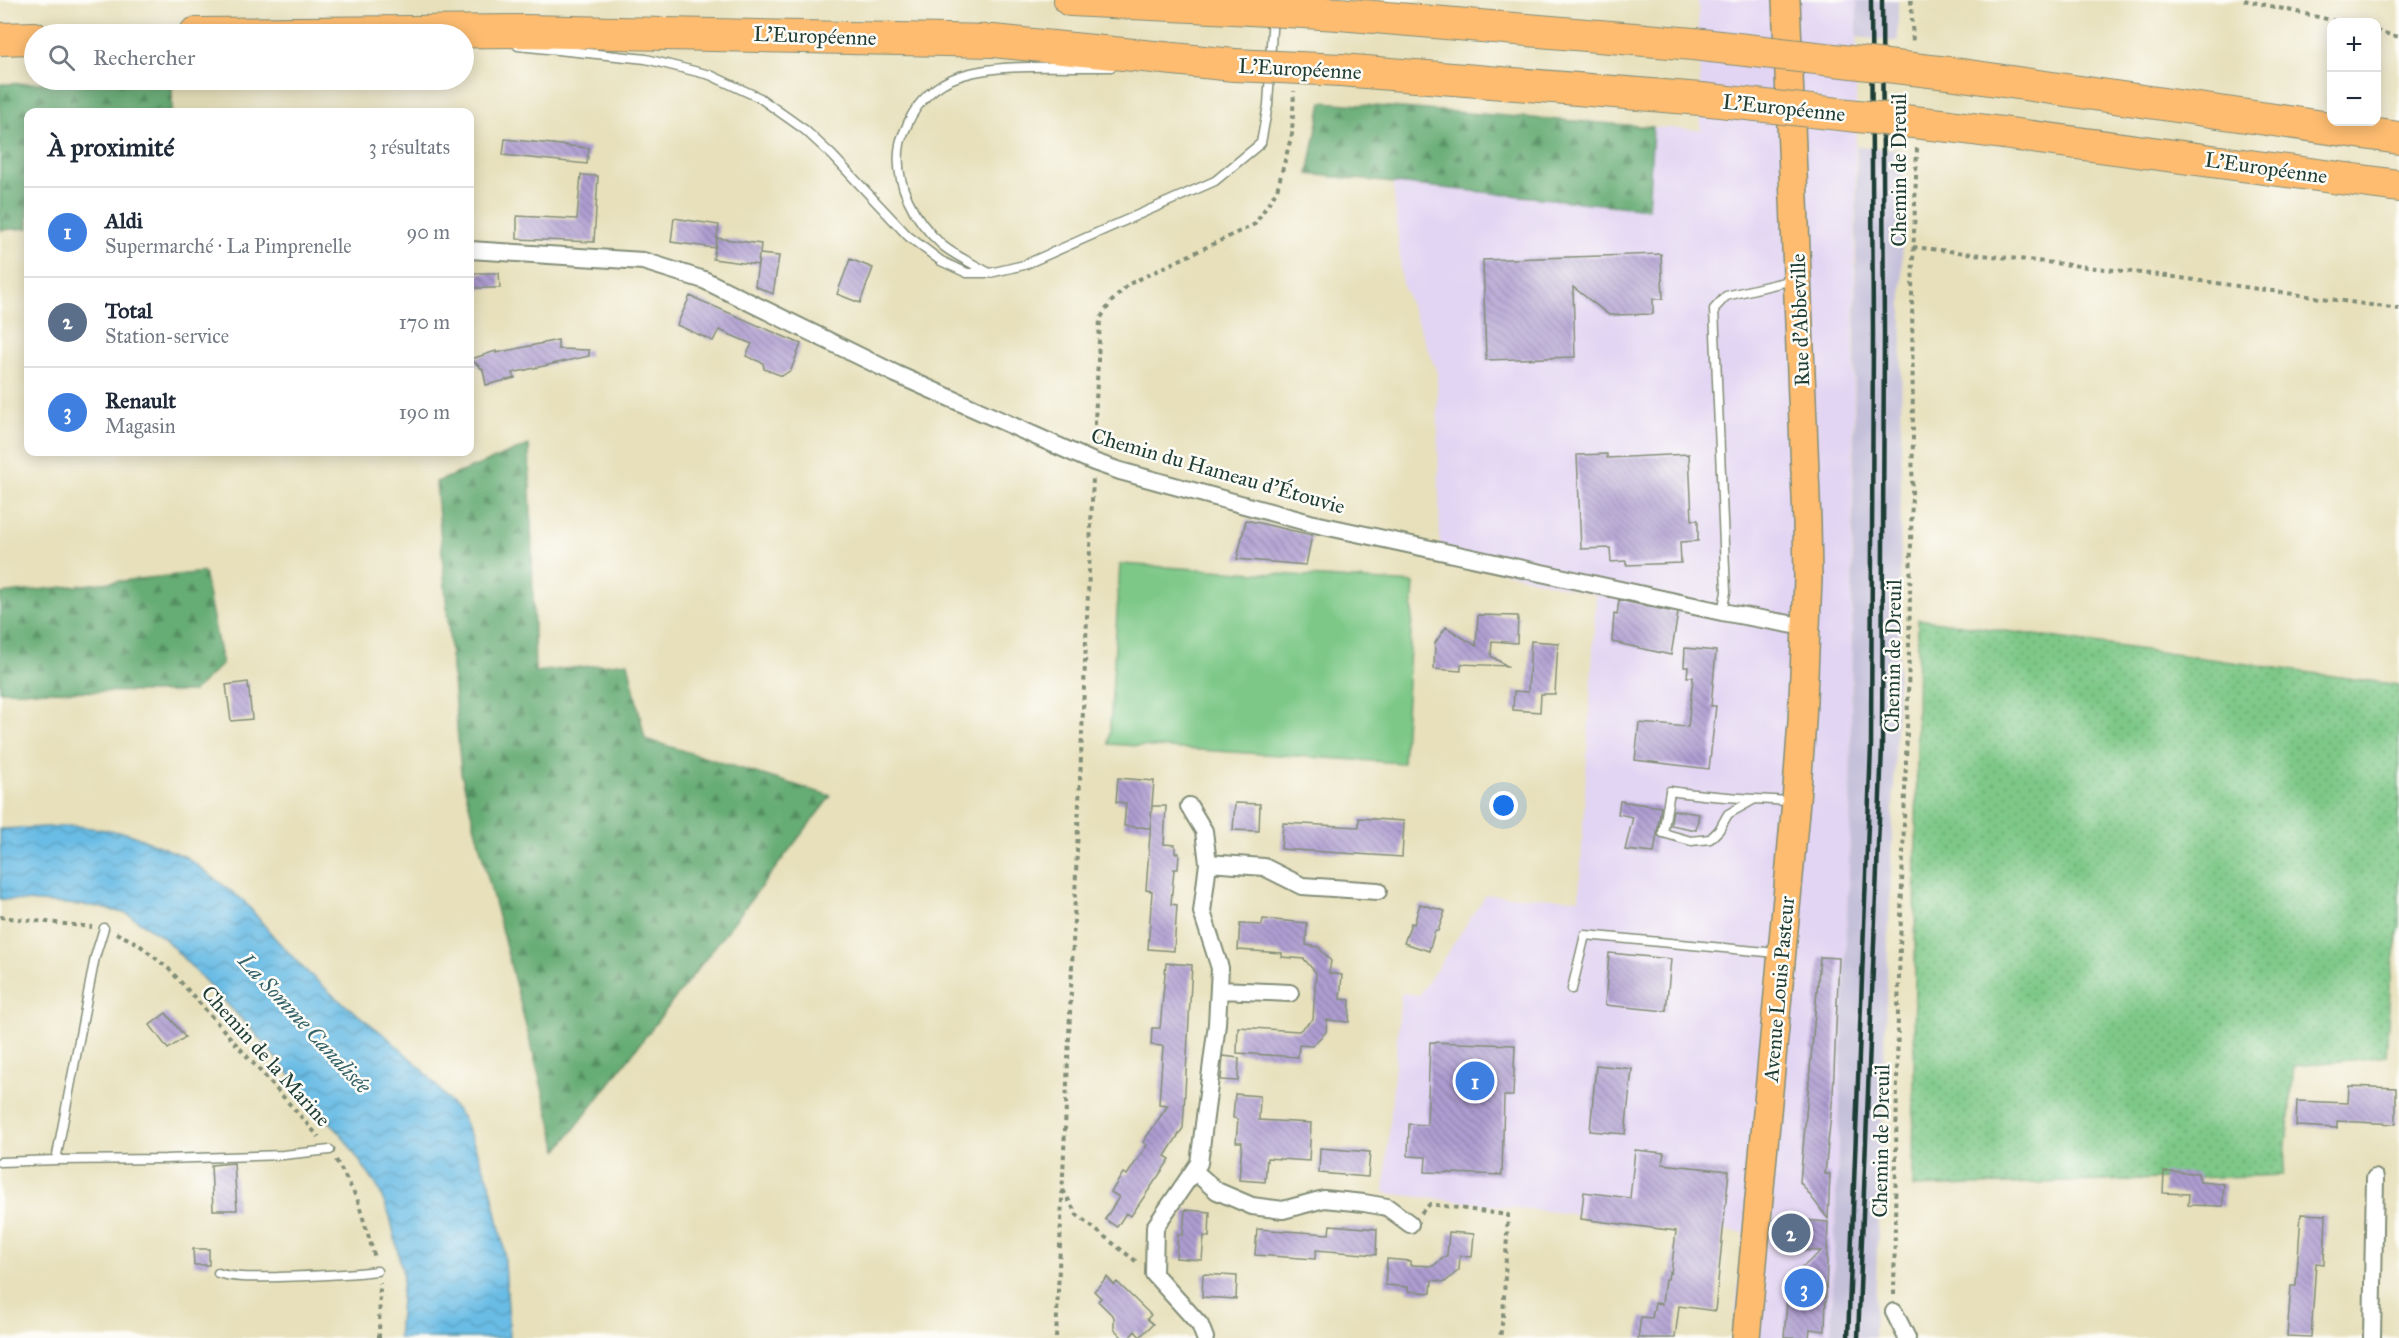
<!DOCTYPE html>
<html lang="fr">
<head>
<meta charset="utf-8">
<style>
	:root { --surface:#fff; --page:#f2f2f3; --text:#1f2937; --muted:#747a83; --line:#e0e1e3; --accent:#1a73e8 }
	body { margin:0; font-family:"IM FELL Great Primer",serif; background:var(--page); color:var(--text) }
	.controls { position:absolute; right:18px; top:18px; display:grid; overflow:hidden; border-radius:12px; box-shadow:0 3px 15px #0003 }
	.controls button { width:54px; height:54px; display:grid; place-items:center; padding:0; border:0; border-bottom:2px solid var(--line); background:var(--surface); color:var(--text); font:30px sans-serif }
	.you { position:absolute; left:1504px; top:806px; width:21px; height:21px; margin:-15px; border:4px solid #fff; border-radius:50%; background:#1a73e8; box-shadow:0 0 0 9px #1a73e833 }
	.badge { display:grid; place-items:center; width:39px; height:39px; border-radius:50%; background:var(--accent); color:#fff; font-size:20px; font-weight:700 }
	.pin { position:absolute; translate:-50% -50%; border:3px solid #fff; box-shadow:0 2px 6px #0006 }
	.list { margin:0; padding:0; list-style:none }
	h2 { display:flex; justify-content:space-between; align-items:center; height:78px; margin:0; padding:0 24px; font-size:26px }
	h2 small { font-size:20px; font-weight:400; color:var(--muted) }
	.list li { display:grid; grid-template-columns:39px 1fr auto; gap:18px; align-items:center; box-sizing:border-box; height:90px; padding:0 24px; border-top:2px solid var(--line) }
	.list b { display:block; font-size:22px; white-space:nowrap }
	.list p { margin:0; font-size:20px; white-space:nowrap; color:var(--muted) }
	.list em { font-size:20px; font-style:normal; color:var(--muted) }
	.icon { flex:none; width:33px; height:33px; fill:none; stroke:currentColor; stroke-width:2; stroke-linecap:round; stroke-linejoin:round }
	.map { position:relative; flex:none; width:2399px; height:1338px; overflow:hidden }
	.search { position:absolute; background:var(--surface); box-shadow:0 3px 15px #0003; left:24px; top:24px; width:450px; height:66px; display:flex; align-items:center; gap:15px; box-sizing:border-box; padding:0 21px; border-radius:33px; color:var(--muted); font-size:22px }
	.panel { position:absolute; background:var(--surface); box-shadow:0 3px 15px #0003; left:24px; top:108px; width:450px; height:348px; border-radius:12px }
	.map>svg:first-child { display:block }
	.built { fill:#e2d4f3 }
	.railway { fill:#c5c0da }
	.grass { fill:url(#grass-dots); stroke:#4e825e; stroke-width:1.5 }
	.forest { fill:url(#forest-firs); stroke:#427454; stroke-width:1.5 }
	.park { fill:#7dc887; stroke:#4e825e; stroke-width:1.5 }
	.water { fill:url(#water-waves); stroke:#447c8c; stroke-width:1.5 }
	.building { fill:url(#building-back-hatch) }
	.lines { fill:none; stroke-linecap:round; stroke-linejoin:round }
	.service-casing { stroke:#838e78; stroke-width:11 }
	.minor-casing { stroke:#838e78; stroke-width:20 }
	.primary-casing { stroke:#838e78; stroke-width:30 }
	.motorway-casing { stroke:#838e78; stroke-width:34 }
	.path { stroke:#838e78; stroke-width:4; stroke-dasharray:4.5 4.5; stroke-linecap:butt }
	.service { stroke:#fff; stroke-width:8 }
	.minor { stroke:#fff; stroke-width:16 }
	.primary { stroke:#fdbc70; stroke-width:27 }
	.motorway { stroke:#fdbc70; stroke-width:32 }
	.rail { stroke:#1f3d34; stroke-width:4.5 }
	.motorway-bridge-casing { stroke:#838e78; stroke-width:34; stroke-linecap:butt }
	.motorway-bridge { stroke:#fdbc70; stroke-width:32 }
	.labels { text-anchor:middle; stroke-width:5; stroke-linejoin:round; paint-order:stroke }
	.street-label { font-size:21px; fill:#1f3d34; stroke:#fdfcf7 }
	.water-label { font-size:22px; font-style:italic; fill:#356369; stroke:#fdfcf7 }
</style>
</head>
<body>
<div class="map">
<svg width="2399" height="1338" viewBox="0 0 2399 1338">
	<defs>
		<pattern id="grass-dots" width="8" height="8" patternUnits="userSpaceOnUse" patternTransform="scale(1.5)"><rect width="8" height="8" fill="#7dc887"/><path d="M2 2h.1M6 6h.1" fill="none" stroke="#66a46f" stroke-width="1.8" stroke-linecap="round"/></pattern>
		<pattern id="forest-firs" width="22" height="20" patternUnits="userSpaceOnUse" patternTransform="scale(1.5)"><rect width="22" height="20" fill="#66ac74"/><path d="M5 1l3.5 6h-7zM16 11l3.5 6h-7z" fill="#538d60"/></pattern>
		<pattern id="water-waves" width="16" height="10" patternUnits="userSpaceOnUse" patternTransform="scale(1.5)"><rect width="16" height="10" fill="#69bce5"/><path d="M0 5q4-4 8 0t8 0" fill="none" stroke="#569aba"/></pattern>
		<pattern id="building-back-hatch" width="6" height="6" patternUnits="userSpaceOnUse" patternTransform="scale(1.5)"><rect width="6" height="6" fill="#ae9dd1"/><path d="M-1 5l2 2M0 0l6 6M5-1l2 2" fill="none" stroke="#8d81aa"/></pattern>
	</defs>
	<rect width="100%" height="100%" fill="#fdfcf7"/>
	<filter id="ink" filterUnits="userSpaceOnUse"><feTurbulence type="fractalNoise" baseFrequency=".0167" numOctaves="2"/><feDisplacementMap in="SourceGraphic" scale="12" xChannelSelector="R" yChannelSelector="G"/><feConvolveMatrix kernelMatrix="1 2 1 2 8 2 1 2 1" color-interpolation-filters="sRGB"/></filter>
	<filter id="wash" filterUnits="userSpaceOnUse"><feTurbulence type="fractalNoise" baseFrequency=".008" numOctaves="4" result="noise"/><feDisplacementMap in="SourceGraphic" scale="24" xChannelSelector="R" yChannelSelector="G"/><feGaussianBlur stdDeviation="1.35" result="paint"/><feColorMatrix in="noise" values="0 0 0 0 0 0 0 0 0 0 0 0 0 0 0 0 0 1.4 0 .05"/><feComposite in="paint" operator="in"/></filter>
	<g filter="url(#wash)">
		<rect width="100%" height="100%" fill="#e7e0bb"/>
		<path class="built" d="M 1698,0 L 1857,0 L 1850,838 L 1831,1338 L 1733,1338 L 1744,1233 L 1384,1193 L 1401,993 L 1419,995 L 1486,895 L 1579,899 L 1596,595 L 1440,556 L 1437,372 L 1402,283 L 1393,183 L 1648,209 L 1653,127 L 1701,130 Z"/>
		<path class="railway" d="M 1857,0 L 1898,0 L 1898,42 L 1857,37 Z
			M 1857,146 L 1903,151 L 1900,619 L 1874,1338 L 1831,1338 L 1850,838 Z"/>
		<path class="grass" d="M 1918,619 L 2399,685 L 2399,927 L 2391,972 L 2386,1056 L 2294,1066 L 2283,1175 L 1913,1187 Z"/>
		<path class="forest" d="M 172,80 L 172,112 L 28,112 L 28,228 L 0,230 L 0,84 Z
			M 1322,102 L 1653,127 L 1648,209 L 1308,174 Z
			M 529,445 L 535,672 L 628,662 L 645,739 L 831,796 L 558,1150 L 461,773 L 436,482 Z
			M 204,572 L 222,664 L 193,692 L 0,691 L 0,594 Z"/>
		<path class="park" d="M 1120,564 L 1414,583 L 1403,763 L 1109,744 Z"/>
		<path class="water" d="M 76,826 L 127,833 L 186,857 L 244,901 L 273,936 L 304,969 L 335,997 L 387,1037 L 423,1070 L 463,1118 L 490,1183 L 504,1249 L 510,1338 L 398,1338 L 403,1274 L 390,1216 L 377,1186 L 343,1137 L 252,1030 L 163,937 L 128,914 L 93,906 L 0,899 L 0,829 Z"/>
		<g id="blocks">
			<path class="building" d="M 505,139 L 589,148 L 587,164 L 503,155 Z
				M 581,175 L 598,176 L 594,242 L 517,239 L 517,216 L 577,219 Z
				M 674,218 L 719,225 L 715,248 L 671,242 Z
				M 717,238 L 761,244 L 760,254 L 779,256 L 773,294 L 755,286 L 759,255 L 758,265 L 713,259 Z
				M 1661,254 L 1663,299 L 1653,299 L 1653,314 L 1609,315 L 1573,287 L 1575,357 L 1486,360 L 1483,260 Z
				M 850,259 L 873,268 L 860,303 L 837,294 Z
				M 470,273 L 499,273 L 500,288 L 470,288 Z
				M 690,296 L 801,344 L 791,370 L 782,376 L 764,369 L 763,363 L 746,356 L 752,344 L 719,330 L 713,341 L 677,325 Z
				M 558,340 L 558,349 L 589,350 L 589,356 L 512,373 L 515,378 L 486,385 L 483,370 L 471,359 L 496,351 L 496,353 Z
				M 1607,454 L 1607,458 L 1689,454 L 1692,520 L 1698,520 L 1698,541 L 1680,542 L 1681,563 L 1626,565 L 1626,561 L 1611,562 L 1610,548 L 1581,549 L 1577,455 Z
				M 1246,520 L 1312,535 L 1306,565 L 1237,559 Z
				M 1619,600 L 1678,613 L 1671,655 L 1612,642 L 1614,614 L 1617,615 Z
				M 1478,615 L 1518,616 L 1517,643 L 1492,641 L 1491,656 L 1507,666 L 1461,664 L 1461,671 L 1434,669 L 1435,643 L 1446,627 L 1476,646 Z
				M 1531,641 L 1558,643 L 1555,694 L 1541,694 L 1540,712 L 1513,710 L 1514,691 L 1528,692 Z
				M 1685,648 L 1716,651 L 1711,706 L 1716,706 L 1709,769 L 1635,760 L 1639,723 L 1688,727 L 1693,677 L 1687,677 L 1688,667 L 1684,667 Z
				M 248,682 L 252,719 L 231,721 L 226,685 Z
				M 1118,778 L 1154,781 L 1150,828 L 1124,826 L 1126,803 L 1116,802 Z
				M 1620,801 L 1661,807 L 1654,853 L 1625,850 L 1633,817 L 1618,814 Z
				M 1235,803 L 1260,804 L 1259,831 L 1233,830 Z
				M 1152,806 L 1166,806 L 1164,844 L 1175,845 L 1175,853 L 1179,853 L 1178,869 L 1174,869 L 1171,904 L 1177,905 L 1174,951 L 1148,949 L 1152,891 L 1146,890 Z
				M 1673,810 L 1699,814 L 1696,830 L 1671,825 Z
				M 1359,818 L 1404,821 L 1402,857 L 1281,849 L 1283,823 L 1359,827 Z
				M 1420,904 L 1445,911 L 1438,931 L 1435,931 L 1429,951 L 1404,943 L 1411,923 L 1414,924 Z
				M 1263,919 L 1307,923 L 1306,945 L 1318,947 L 1331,961 L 1329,973 L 1342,975 L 1340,999 L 1350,1000 L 1349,1022 L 1327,1020 L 1326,1032 L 1312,1046 L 1299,1045 L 1298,1057 L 1237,1053 L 1238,1027 L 1299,1031 L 1313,1019 L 1316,973 L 1304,959 L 1282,957 L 1282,953 L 1238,950 L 1240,924 L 1262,925 Z
				M 1609,953 L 1671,959 L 1666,1011 L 1605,1005 Z
				M 1820,957 L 1839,958 L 1833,1094 L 1825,1174 L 1830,1174 L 1828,1219 L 1800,1182 Z
				M 1166,963 L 1192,965 L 1183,1128 L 1165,1156 L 1170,1159 L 1131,1216 L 1126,1213 L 1117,1227 L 1105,1219 L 1119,1197 L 1111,1192 L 1123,1173 L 1127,1175 L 1147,1145 L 1143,1142 L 1168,1105 L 1159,1104 L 1163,1046 L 1151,1045 L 1152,1028 L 1160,1028 Z
				M 166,1013 L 185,1037 L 168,1049 L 150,1025 Z
				M 1430,1042 L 1515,1045 L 1513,1096 L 1504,1096 L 1502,1175 L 1425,1172 L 1426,1157 L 1408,1156 L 1409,1124 L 1427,1125 Z
				M 1223,1056 L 1239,1058 L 1238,1081 L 1221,1080 Z
				M 1596,1065 L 1632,1069 L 1625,1134 L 1590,1131 Z
				M 2349,1086 L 2396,1088 L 2396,1124 L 2337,1121 L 2337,1128 L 2296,1126 L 2297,1101 L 2348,1103 Z
				M 1235,1094 L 1260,1096 L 1259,1120 L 1311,1123 L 1309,1161 L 1267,1158 L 1265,1182 L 1239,1180 L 1242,1142 L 1236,1142 L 1238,1119 L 1233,1118 Z
				M 1320,1148 L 1370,1152 L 1368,1177 L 1319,1173 Z
				M 1635,1150 L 1664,1153 L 1662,1164 L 1729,1171 L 1715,1311 L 1679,1306 L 1675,1338 L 1638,1338 L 1641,1317 L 1652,1318 L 1655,1303 L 1662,1304 L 1665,1279 L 1668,1279 L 1669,1272 L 1671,1273 L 1676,1231 L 1581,1219 L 1584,1192 L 1630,1198 Z
				M 234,1163 L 237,1210 L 213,1210 L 211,1165 Z
				M 2164,1172 L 2198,1173 L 2200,1182 L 2224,1184 L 2223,1206 L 2188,1205 L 2189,1194 L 2163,1193 Z
				M 1185,1210 L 1210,1212 L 1209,1237 L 1204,1236 L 1202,1260 L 1176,1258 L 1178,1234 L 1183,1235 Z
				M 2301,1214 L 2326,1215 L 2324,1264 L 2316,1263 L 2311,1337 L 2287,1336 L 2291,1286 L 2296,1286 Z
				M 1801,1220 L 1828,1222 L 1825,1331 L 1810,1329 L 1809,1338 L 1784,1338 L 1789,1279 L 1821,1251 L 1798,1250 Z
				M 1330,1225 L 1377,1229 L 1376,1255 L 1316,1250 L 1315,1259 L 1255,1255 L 1257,1229 L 1329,1234 Z
				M 1449,1232 L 1474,1234 L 1472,1257 L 1460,1256 L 1459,1270 L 1445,1282 L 1432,1280 L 1431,1293 L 1408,1291 L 1408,1287 L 1385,1285 L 1387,1259 L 1410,1261 L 1410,1265 L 1433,1266 L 1447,1255 Z
				M 193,1249 L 209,1249 L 209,1265 L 194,1265 Z
				M 1203,1274 L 1237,1276 L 1236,1299 L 1202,1297 Z
				M 1107,1277 L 1114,1285 L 1117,1282 L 1151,1315 L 1147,1319 L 1153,1324 L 1140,1337 L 1135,1331 L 1129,1338 L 1123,1338 L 1114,1329 L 1114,1317 L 1098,1301 L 1101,1298 L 1094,1291 Z"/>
		</g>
	</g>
	<g filter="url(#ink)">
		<use href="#blocks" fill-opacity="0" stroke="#838e78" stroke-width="1.5"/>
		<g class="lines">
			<g class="service-casing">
				<path id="service" d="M 518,46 L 646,59 L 710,75 L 760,98 L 805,130 L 832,155 L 908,236 L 941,261 L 967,273 L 990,273 L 1024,265 L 1215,181 L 1261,143 L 1268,105 L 1270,72
					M 1270,60 L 1273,15
					M 989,273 C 974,264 955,256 942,245 C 914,220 893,182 900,144 C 901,137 906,129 908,123 C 917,102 936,84 957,77 C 998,62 1066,68 1111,67
					M 1722,612 L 1726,592 L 1714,309 L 1726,296 L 1793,280
					M 1755,799 L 1728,814 L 1719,830 L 1710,839 L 1691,841 L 1663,833 L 1670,791 C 1710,797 1751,799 1791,801
					M 104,928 L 95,957 L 56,1160 L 165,1159 L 283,1155 L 330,1150
					M 1572,989 L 1585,935 L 1777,953
					M 0,1162 L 56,1160
					M 218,1273 C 237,1279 258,1277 278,1277 C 312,1276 344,1275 377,1271"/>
			</g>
			<g class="minor-casing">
				<path id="minor" d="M 470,250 L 643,261 L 704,280 L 896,374 L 1094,462 L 1120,471 L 1310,523 L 1722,612 L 1806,627
					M 1189,806 L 1204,831 L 1208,863 L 1202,912 L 1220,968 L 1217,1024 L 1199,1163 L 1155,1227 L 1154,1274 L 1200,1325 L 1205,1338
					M 1208,863 L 1264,867 L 1302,886 L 1378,891
					M 1220,990 L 1290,993
					M 1194,1171 L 1217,1191 L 1252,1206 L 1283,1210 L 1324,1199 L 1364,1203 L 1387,1207 L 1410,1224
					M 1894,1312 L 1907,1338
					M 2372,1338 L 2375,1178"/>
			</g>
			<g class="primary-casing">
				<path id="primary" d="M 1746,1338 L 1796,801 L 1802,722 L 1808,579 L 1807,522 L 1786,0"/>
			</g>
			<g class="motorway-casing">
				<path id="motorway" d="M 1070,0 L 1233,8
					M 1339,14 L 1693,44
					M 195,34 L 524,31 L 993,41 L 1234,65
					M 0,39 L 34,38
					M 1341,70 L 1701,99
					M 1948,73 L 2399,138
					M 1950,126 L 2399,186"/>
			</g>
			<path class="path" d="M 1911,0 L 1913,44
				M 2244,0 L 2340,22
				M 2376,31 L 2399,37
				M 1913,247 L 2167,276 L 2399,309
				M 1094,443 L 1100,319 L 1111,302 L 1129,284 L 1255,224 L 1277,190 L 1292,134 L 1294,91
				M 0,917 L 92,927
				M 116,933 L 137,943 L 170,970 L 319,1137
				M 336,1160 L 357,1198 L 375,1258
				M 1063,1190 L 1077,1215 L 1138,1263
				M 1421,1213 L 1430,1204 L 1508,1215 L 1503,1317 L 1500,1338
				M 1894,1295 L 1898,1009 L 1908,698 L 1913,439 L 1912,289 L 1917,148
				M 379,1338 L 380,1283
				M 1056,1338 L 1093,478"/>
			<use href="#service" class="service"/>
			<use href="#minor" class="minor"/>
			<use href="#primary" class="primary"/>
			<use href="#motorway" class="motorway"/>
			<path class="rail" d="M 1848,1338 L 1871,746 L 1873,334 L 1871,0
				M 1858,1338 L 1882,746 L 1884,334 L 1882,0"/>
			<g class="motorway-bridge-casing">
				<path id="motorway-bridge" d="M 1233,8 L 1339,14
					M 1693,44 L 1948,73
					M 1234,65 L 1341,70
					M 1701,99 L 1950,126"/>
			</g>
			<use href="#motorway-bridge" class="motorway-bridge"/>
		</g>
	</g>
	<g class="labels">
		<g class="street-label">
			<text transform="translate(815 36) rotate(2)" y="7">L'Européenne</text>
			<text transform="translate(1300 69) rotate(3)" y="7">L'Européenne</text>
			<text transform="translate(1784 108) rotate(6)" y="7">L'Européenne</text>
			<text transform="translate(2266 168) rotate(8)" y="7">L'Européenne</text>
			<text transform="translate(1899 170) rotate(-90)" y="7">Chemin de Dreuil</text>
			<text transform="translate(1800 320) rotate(-92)" y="7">Rue d'Abbeville</text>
			<text transform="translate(1218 471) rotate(16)" y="7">Chemin du Hameau d'Étouvie</text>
			<text transform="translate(1893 656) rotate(-89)" y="7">Chemin de Dreuil</text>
			<text transform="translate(1779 989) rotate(-85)" y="7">Avenue Louis Pasteur</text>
			<text transform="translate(266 1056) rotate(48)" y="7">Chemin de la Marine</text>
			<text transform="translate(1881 1141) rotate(-89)" y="7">Chemin de Dreuil</text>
		</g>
		<g class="water-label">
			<text transform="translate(305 1023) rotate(47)" y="8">La Somme Canalisée</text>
		</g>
	</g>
</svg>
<div class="controls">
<button>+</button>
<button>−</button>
</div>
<div class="you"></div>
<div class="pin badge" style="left:1475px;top:1081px;background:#3f7fe0">1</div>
<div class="pin badge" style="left:1791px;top:1233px;background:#5c6f8a">2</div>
<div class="pin badge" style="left:1804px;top:1288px;background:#3f7fe0">3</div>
<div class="search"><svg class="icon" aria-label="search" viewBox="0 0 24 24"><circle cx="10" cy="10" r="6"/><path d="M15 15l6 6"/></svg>Rechercher</div>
<section class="panel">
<h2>À proximité<small>3 résultats</small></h2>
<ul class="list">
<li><span class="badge" style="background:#3f7fe0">1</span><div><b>Aldi</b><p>Supermarché · La Pimprenelle</p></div><em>90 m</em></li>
<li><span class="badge" style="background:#5c6f8a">2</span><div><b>Total</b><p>Station-service</p></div><em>170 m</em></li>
<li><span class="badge" style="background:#3f7fe0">3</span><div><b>Renault</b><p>Magasin</p></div><em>190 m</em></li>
</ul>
</section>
</div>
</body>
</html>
